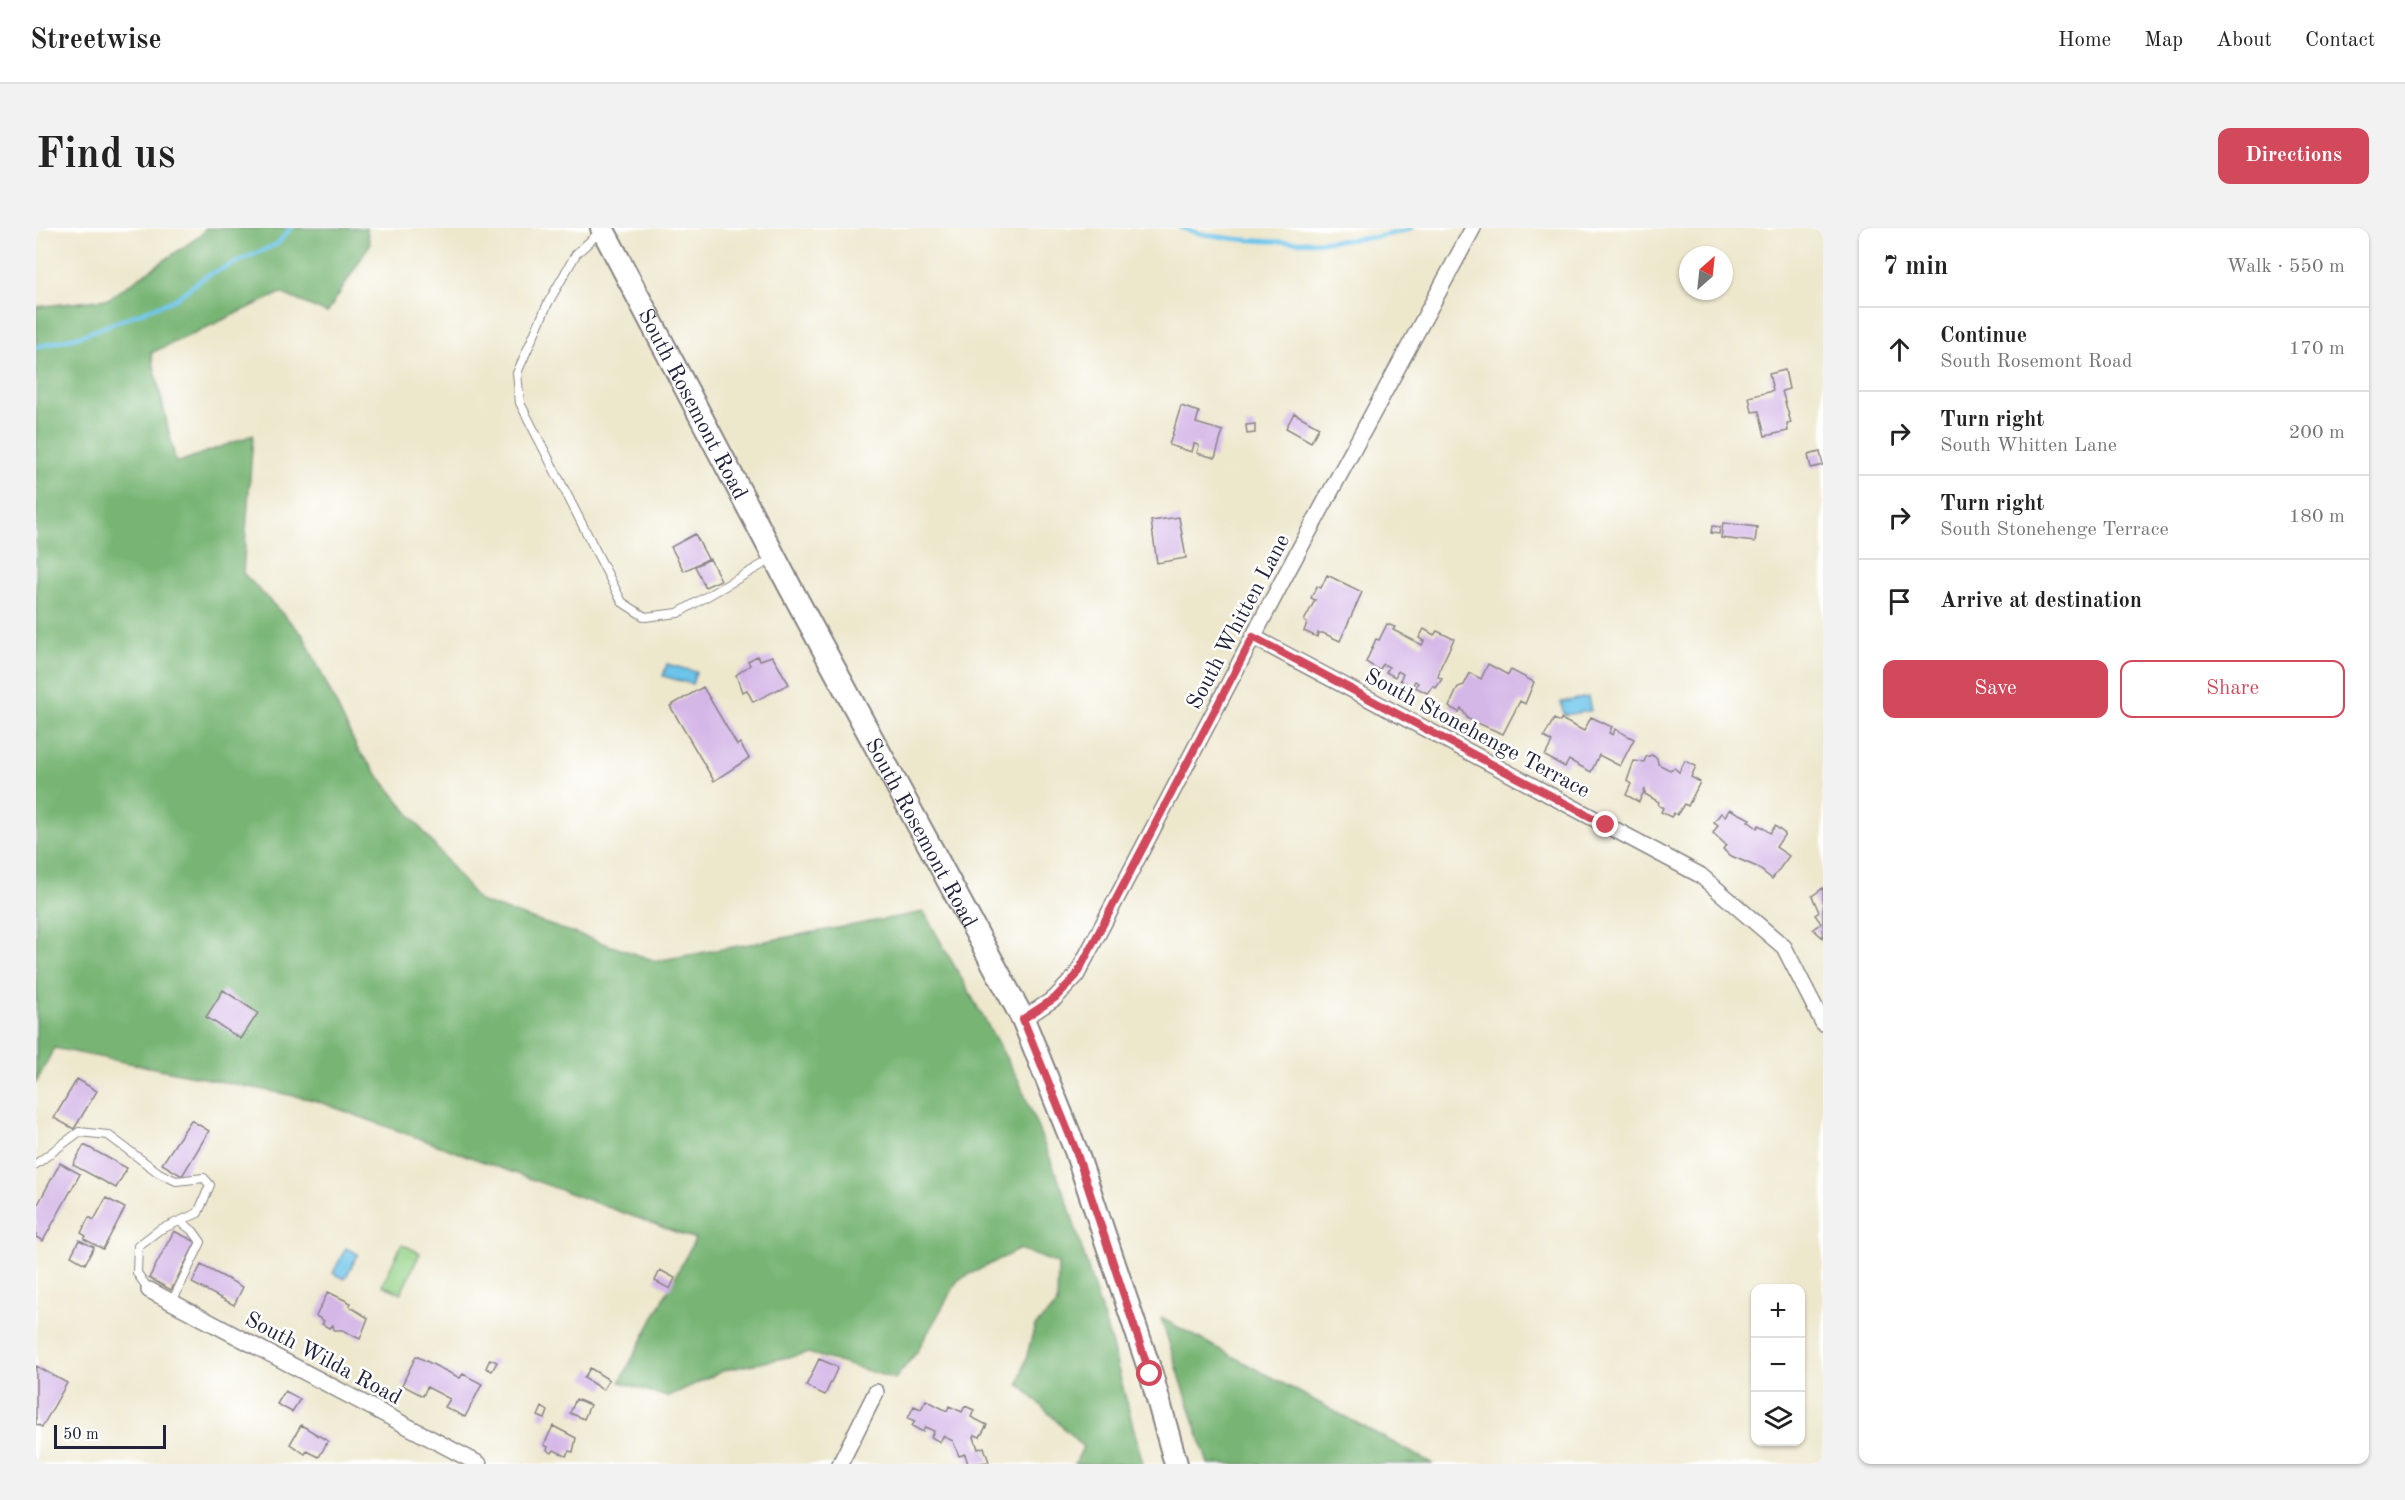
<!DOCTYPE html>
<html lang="en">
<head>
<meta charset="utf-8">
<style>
	:root { --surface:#fff; --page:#f2f2f2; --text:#222; --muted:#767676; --line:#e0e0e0; --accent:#d1495b }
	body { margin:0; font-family:"Old Standard TT",serif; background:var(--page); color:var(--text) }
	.controls { position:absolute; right:18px; bottom:18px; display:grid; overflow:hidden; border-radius:12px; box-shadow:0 2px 4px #0004 }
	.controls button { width:54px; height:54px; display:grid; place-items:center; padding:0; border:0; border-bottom:2px solid var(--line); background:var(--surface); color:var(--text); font:30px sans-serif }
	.compass { position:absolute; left:1643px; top:18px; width:54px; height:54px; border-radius:50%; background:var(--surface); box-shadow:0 2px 4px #0004; rotate:27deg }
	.scale { position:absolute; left:18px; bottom:15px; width:112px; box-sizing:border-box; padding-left:6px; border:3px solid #22223b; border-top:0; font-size:16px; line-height:21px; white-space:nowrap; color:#22223b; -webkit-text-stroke:4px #fff; paint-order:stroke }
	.stop { position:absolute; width:18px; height:18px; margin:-14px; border:4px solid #d1495b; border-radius:50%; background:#fff }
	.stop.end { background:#d1495b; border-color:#fff; box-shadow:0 2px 6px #0008 }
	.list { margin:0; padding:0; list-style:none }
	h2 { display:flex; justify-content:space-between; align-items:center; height:78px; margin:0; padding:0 24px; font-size:26px }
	h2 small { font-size:20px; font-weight:400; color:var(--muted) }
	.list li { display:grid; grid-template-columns:39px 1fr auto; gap:18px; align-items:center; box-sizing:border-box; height:84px; padding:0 24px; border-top:2px solid var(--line) }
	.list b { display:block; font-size:22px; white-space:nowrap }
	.list p { margin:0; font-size:20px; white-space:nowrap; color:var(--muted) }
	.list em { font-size:20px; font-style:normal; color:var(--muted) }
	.actions { display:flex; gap:12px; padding:18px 24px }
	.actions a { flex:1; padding:14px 0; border:2px solid var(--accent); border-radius:12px; text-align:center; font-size:21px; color:var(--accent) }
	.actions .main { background:var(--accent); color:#fff }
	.icon { flex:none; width:33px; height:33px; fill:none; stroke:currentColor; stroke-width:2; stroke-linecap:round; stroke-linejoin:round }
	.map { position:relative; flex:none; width:1787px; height:1236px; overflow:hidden; border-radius:12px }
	header { display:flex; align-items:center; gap:36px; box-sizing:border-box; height:84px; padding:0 30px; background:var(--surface); border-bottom:2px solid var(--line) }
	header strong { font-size:28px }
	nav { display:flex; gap:33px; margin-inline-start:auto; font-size:21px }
	.intro { display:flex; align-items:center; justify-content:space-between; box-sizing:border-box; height:144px; padding:0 36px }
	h1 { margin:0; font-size:42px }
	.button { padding:15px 27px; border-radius:12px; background:var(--accent); color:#fff; font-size:21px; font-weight:700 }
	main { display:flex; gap:36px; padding:0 36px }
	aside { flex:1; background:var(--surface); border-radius:12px; box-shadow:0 2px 4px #0004 }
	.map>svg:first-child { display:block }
	.green { fill:#95d388; stroke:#5c7a62; stroke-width:1.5 }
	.forest { fill:#78b574; stroke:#4d6c58; stroke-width:1.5 }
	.water { fill:#6cc4ea; stroke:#477392; stroke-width:1.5 }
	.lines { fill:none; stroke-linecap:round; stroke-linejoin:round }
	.stream { stroke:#6cc4ea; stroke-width:4.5 }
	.building { fill:#d4b6e7 }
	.service-casing { stroke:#888484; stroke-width:10 }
	.minor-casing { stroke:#888484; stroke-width:18 }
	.secondary-casing { stroke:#888484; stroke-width:26 }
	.service { stroke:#fff; stroke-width:8 }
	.minor { stroke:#fff; stroke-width:15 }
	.secondary { stroke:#fff; stroke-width:22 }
	.route { stroke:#d1495b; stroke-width:8 }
	.labels { text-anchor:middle; stroke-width:5; stroke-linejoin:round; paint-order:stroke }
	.street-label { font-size:22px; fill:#22223b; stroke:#fff }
</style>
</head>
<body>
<header>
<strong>Streetwise</strong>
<nav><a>Home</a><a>Map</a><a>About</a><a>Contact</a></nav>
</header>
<div class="intro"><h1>Find us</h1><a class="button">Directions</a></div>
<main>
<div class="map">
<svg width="1787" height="1236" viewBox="0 0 1787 1236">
	<rect width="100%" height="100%" fill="#fff"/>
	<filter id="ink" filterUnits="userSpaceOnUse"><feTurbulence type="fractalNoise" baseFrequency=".0167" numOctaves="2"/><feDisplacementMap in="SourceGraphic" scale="12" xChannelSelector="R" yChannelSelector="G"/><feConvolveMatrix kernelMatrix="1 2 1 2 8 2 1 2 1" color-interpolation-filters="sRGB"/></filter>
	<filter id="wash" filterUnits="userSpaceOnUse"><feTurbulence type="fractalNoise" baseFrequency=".008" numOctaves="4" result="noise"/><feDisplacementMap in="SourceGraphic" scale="24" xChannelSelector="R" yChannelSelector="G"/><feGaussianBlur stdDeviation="1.35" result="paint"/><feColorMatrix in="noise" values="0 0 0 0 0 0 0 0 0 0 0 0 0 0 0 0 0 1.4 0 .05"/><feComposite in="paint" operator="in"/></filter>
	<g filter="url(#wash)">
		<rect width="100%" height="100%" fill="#ede7cc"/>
		<path class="green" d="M 366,1016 L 384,1025 L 365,1065 L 346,1057 Z"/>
		<path class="forest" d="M 169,0 L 330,0 L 334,16 L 291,85 L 245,65 L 115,125 L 140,235 L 217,207 L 207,345 L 267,407 L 322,522 L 443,673 L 620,733 L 888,684 L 982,851 L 1030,970 L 1075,1114 L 1107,1236 L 1039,1236 L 1047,1219 L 983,1156 L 999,1098 L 1021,1077 L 1022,1036 L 984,1021 L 922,1052 L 880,1125 L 859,1151 L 772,1125 L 689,1142 L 631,1169 L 584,1154 L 659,1011 L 278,872 L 18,820 L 0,855 L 0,79 L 72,71 L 165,7 Z
			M 1125,1090 L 1397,1236 L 1172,1236 Z"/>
		<path class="water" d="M 631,436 L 660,444 L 656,456 L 627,448 Z
			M 1552,469 L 1555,483 L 1528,487 L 1525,474 Z
			M 310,1020 L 322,1026 L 309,1051 L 297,1045 Z"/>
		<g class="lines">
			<path class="stream" d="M 1145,0 C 1194,18 1327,19 1375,0
				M 0,119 L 44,108 L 138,72 L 170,48 L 241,16 L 255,0"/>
		</g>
		<g id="blocks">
			<path class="building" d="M 1749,142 L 1753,161 L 1746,163 L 1755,195 L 1751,196 L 1752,203 L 1729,208 L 1723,183 L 1716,184 L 1713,169 L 1737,163 L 1733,146 Z
				M 1145,178 L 1163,184 L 1160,195 L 1187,203 L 1179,230 L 1161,225 L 1163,217 L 1158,216 L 1156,224 L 1133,217 Z
				M 1258,185 L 1283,199 L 1275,214 L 1250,200 Z
				M 1219,196 L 1219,205 L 1211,206 L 1210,197 Z
				M 1784,224 L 1787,237 L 1775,240 L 1772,227 Z
				M 1143,289 L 1150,330 L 1121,335 L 1115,293 Z
				M 1687,295 L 1721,299 L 1719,314 L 1685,310 Z
				M 1676,298 L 1684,299 L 1683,306 L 1675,305 Z
				M 659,306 L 672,331 L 648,343 L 635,319 Z
				M 674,331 L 685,352 L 669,359 L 659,338 Z
				M 1291,347 L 1326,364 L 1304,413 L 1287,405 L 1282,405 L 1281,409 L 1268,403 L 1271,395 L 1268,393 L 1279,372 L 1275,370 L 1281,358 L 1285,360 Z
				M 1351,396 L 1359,399 L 1357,402 L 1386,417 L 1388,413 L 1383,410 L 1388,401 L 1398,407 L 1401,403 L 1418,411 L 1405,438 L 1402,449 L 1406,451 L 1400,460 L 1397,458 L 1391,465 L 1379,459 L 1382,455 L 1379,453 L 1376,459 L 1364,452 L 1367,446 L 1362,443 L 1359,449 L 1350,444 L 1353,439 L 1347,436 L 1344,441 L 1341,441 L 1330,434 L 1340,411 L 1343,412 Z
				M 721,428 L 724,432 L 736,428 L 753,456 L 717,474 L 711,462 L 706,464 L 700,447 L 714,437 L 712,433 Z
				M 1452,436 L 1472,447 L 1475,442 L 1498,454 L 1489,476 L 1484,473 L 1467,506 L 1432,491 L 1425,480 L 1423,484 L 1413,479 L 1422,459 L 1428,457 L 1434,445 L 1445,451 Z
				M 667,459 L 701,517 L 704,515 L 713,530 L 678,553 L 634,478 Z
				M 1555,489 L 1576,499 L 1573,505 L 1577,507 L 1579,501 L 1598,511 L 1584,538 L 1563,527 L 1555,544 L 1533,532 L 1529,539 L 1509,528 L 1516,514 L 1508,509 L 1518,491 L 1524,494 L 1525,491 L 1548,503 Z
				M 1615,527 L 1621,530 L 1622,536 L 1634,542 L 1638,540 L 1643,544 L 1649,533 L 1660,538 L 1655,549 L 1664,554 L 1652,578 L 1648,576 L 1641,587 L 1638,585 L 1635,589 L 1625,584 L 1627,580 L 1622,577 L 1623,574 L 1609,566 L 1609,561 L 1603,574 L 1590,567 L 1595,556 L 1591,553 L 1598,533 L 1608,534 L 1610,529 Z
				M 1694,581 L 1714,591 L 1712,593 L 1721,600 L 1723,597 L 1734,605 L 1739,598 L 1749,606 L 1740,619 L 1753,628 L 1736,651 L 1721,639 L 1693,627 L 1687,621 L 1690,617 L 1677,605 L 1682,597 L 1678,594 L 1685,585 L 1689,588 Z
				M 1787,660 L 1787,710 L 1777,701 L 1785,695 L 1779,687 L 1783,684 L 1776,668 Z
				M 187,762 L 222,785 L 205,811 L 170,789 Z
				M 41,851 L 61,863 L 38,901 L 18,890 Z
				M 155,892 L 173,903 L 146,948 L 126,936 Z
				M 48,917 L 91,940 L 80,960 L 37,937 Z
				M 24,935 L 44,946 L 7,1013 L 0,1009 L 0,980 Z
				M 70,970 L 89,980 L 67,1021 L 48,1011 L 50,1008 L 45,1005 L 53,989 L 58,992 Z
				M 138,1003 L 160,1014 L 135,1062 L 113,1050 Z
				M 43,1012 L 58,1019 L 49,1036 L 35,1028 Z
				M 165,1037 L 207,1059 L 198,1077 L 156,1055 Z
				M 624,1042 L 639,1050 L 634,1061 L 619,1053 Z
				M 292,1064 L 315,1075 L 313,1078 L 332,1090 L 324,1111 L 306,1102 L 298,1102 L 297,1097 L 293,1100 L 286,1096 L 288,1093 L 280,1088 Z
				M 380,1128 L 424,1150 L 427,1146 L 446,1156 L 429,1189 L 409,1179 L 414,1171 L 391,1159 L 387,1168 L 366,1157 Z
				M 454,1131 L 461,1134 L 456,1143 L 450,1140 Z
				M 783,1131 L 802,1139 L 789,1167 L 770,1158 Z
				M 0,1138 L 31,1155 L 6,1199 L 0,1196 Z
				M 554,1140 L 573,1152 L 567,1162 L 548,1150 Z
				M 249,1163 L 264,1171 L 256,1184 L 241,1176 Z
				M 540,1171 L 554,1177 L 548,1191 L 534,1185 Z
				M 890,1172 L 911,1183 L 913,1178 L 926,1184 L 929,1178 L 938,1182 L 935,1189 L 951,1197 L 944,1209 L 939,1207 L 938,1209 L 942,1221 L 948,1219 L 953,1234 L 932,1236 L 929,1226 L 923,1228 L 917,1213 L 907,1208 L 904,1214 L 895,1209 L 898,1203 L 889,1199 L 887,1204 L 876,1198 L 879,1193 L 872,1190 L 878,1178 L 885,1181 Z
				M 506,1179 L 512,1183 L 509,1191 L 502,1188 Z
				M 265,1197 L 292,1213 L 283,1229 L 271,1223 L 269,1226 L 254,1216 Z
				M 517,1198 L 540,1210 L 537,1224 L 533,1223 L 530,1228 L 518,1222 L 516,1225 L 511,1222 L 512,1219 L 508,1217 Z"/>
		</g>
	</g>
	<g filter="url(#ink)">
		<use href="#blocks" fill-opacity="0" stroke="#888484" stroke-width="1.5"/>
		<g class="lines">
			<g class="service-casing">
				<path id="service" d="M 564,4 L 540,26 L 512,75 L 481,145 L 484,175 L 586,374 L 609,389 L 642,385 L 736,331
					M 0,936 L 43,904 L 72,907 L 123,945 L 140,953 L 168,950 L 174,957 L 162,985 L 123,1002 L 102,1018 L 101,1045 L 113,1062
					M 136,1074 L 165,1014 L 157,1003 L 145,994"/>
			</g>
			<g class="minor-casing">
				<path id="minor" d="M 1217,409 L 1664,647 L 1748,719 L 1787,795
					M 987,791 L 1019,770 L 1040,748 L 1250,346 L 1437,0
					M 113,1062 L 443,1236
					M 804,1236 L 840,1164"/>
			</g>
			<g class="secondary-casing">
				<g id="secondary">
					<path id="s1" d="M 566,0 L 753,357 L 987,791 L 1040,923 L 1115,1146 L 1140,1236"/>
				</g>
			</g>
			<use href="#service" class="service"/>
			<use href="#minor" class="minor"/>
			<use href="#secondary" class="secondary"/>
		</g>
	</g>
	<g class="lines" filter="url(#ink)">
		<path class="route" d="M 1114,1146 L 1040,923 L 987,791 L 1019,770 L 1040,748 L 1217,409 L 1570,597"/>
	</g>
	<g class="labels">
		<g class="street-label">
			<text dy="8" stroke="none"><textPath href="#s1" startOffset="198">South Rosemont Road</textPath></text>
			<text transform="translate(1201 393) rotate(-62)" y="8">South Whitten Lane</text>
			<text transform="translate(1442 504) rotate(28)" y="8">South Stonehenge Terrace</text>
			<text dy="8" stroke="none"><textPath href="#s1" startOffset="684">South Rosemont Road</textPath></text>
			<text transform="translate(288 1129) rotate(28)" y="8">South Wilda Road</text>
		</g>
	</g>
</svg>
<div class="controls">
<button>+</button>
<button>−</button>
<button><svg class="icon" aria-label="layers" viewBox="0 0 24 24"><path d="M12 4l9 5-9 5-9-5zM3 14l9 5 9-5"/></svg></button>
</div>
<svg class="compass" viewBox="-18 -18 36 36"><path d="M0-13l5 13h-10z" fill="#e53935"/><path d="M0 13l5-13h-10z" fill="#767676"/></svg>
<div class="scale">50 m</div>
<div class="stop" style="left:1114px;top:1146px"></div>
<div class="stop end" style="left:1570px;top:597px"></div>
</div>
<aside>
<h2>7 min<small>Walk · 550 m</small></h2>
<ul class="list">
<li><svg class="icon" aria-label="ahead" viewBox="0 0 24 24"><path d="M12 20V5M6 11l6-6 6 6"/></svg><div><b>Continue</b><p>South Rosemont Road</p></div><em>170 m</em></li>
<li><svg class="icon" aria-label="right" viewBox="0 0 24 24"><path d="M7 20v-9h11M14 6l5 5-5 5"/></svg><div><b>Turn right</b><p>South Whitten Lane</p></div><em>200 m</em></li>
<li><svg class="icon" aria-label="right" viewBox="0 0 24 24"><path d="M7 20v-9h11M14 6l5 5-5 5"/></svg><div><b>Turn right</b><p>South Stonehenge Terrace</p></div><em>180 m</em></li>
<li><svg class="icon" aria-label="arrive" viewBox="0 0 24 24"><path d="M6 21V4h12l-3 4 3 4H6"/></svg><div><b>Arrive at destination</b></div></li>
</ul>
<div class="actions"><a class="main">Save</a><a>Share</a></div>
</aside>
</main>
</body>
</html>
